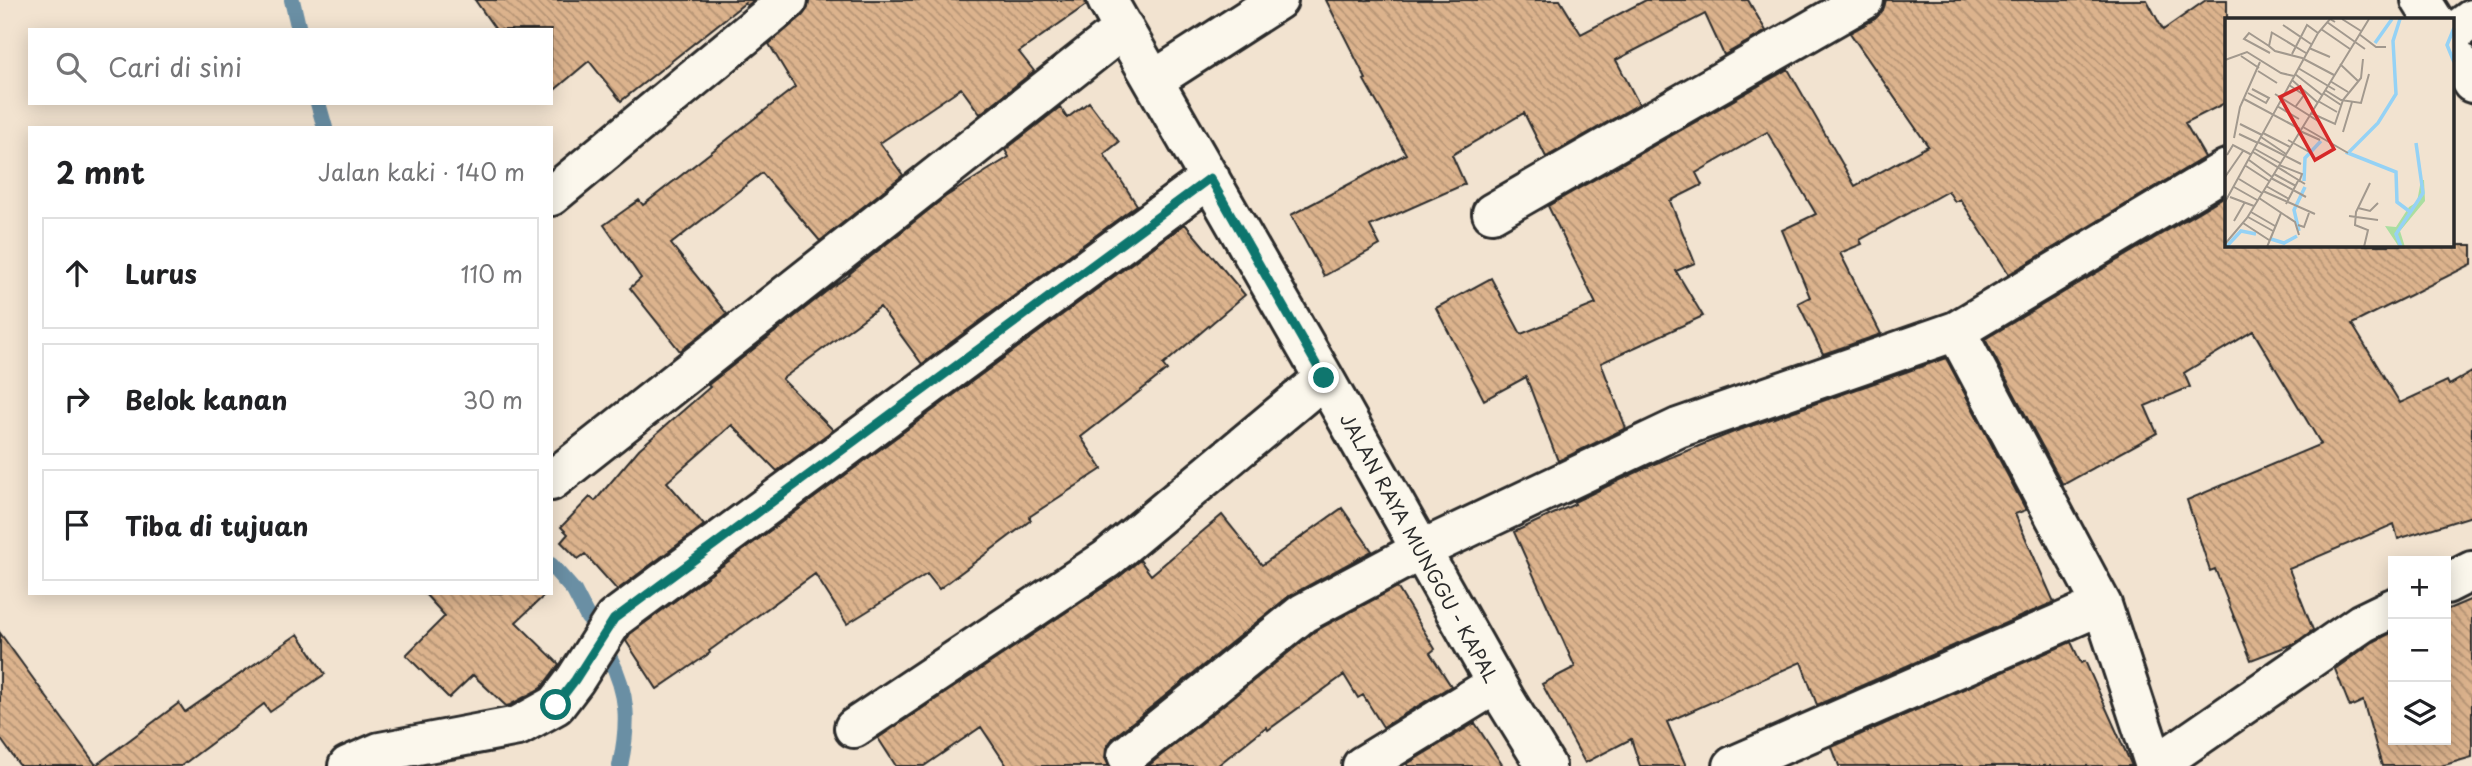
<!DOCTYPE html>
<html lang="id">
<head>
<meta charset="utf-8">
<style>
	:root { --surface:#fff; --page:#f2f2f2; --text:#202124; --muted:#757577; --line:#e0e0e0 }
	body { margin:0; font-family:"Playpen Sans",sans-serif; background:var(--page); color:var(--text) }
	.controls { position:absolute; right:21px; bottom:21px; display:grid; overflow:hidden; border-radius:0px; box-shadow:0 4px 18px #0003 }
	.controls button { width:63px; height:63px; display:grid; place-items:center; padding:0; border:0; border-bottom:2px solid var(--line); background:var(--surface); color:var(--text); font:35px sans-serif }
	.stop { position:absolute; width:21px; height:21px; margin:-16px; border:5px solid #0f766e; border-radius:50%; background:#fff }
	.stop.end { background:#0f766e; border-color:#fff; box-shadow:0 2px 7px #0008 }
	.list { margin:0; padding:0; list-style:none }
	h2 { display:flex; justify-content:space-between; align-items:center; height:91px; margin:0; padding:0 28px; font-size:30px }
	h2 small { font-size:23px; font-weight:400; color:var(--muted) }
	.list li { display:grid; grid-template-columns:46px 1fr auto; gap:21px; align-items:center; box-sizing:border-box; height:112px; margin:0 14px 14px; padding:0 14px; border:2px solid var(--line); border-radius:0px }
	.list b { display:block; font-size:26px; white-space:nowrap }
	.list em { font-size:23px; font-style:normal; color:var(--muted) }
	.icon { flex:none; width:38px; height:38px; fill:none; stroke:currentColor; stroke-width:2; stroke-linecap:round; stroke-linejoin:round }
	.map { position:relative; flex:none; width:2472px; height:766px; overflow:hidden }
	.search { position:absolute; background:var(--surface); box-shadow:0 4px 18px #0003; left:28px; top:28px; width:525px; height:77px; display:flex; align-items:center; gap:18px; box-sizing:border-box; padding:0 24px; border-radius:0px; color:var(--muted); font-size:26px }
	.panel { position:absolute; background:var(--surface); box-shadow:0 4px 18px #0003; left:28px; top:126px; width:525px; height:469px; border-radius:0px }
	.map>svg:first-child { display:block }
	.lines { fill:none; stroke-linecap:round; stroke-linejoin:round }
	.stream { stroke:#6b8fa4; stroke-width:16 }
	.building { fill:url(#building-back-hatch); stroke:#2b2b2b; stroke-width:2 }
	.minor-casing { stroke:#2b2b2b; stroke-width:44 }
	.minor { stroke:#fbf7ec; stroke-width:38 }
	.route { stroke:#0f766e; stroke-width:9 }
	.labels { text-anchor:middle; stroke-width:7; stroke-linejoin:round; paint-order:stroke }
	.street-label { font-size:19px; fill:#2b2b2b; stroke:#fbf7ec }
	.inset-river { fill:none; stroke:#95d2f5; stroke-width:3.5 }
	.inset-road { fill:none; stroke:#a2998e; stroke-width:2 }
	.view { fill:#d62828; fill-opacity:0.15; stroke:#d62828; stroke-width:3.5 }
	.inset-edge { fill:none; stroke:#2b2b2b; stroke-width:3.5 }
</style>
</head>
<body>
<div class="map">
<svg width="2472" height="766" viewBox="0 0 2472 766">
	<defs>
		<pattern id="building-back-hatch" width="6" height="6" patternUnits="userSpaceOnUse" patternTransform="scale(1.75)"><rect width="6" height="6" fill="#dcb38d"/><path d="M-1 5l2 2M0 0l6 6M5-1l2 2" fill="none" stroke="#b39273"/></pattern>
	</defs>
	<rect width="100%" height="100%" fill="#f2e3d0"/>
	<filter id="ink" filterUnits="userSpaceOnUse"><feTurbulence type="fractalNoise" baseFrequency=".0143" numOctaves="2"/><feDisplacementMap in="SourceGraphic" scale="14" xChannelSelector="R" yChannelSelector="G"/><feConvolveMatrix kernelMatrix="1 2 1 2 8 2 1 2 1" color-interpolation-filters="sRGB"/></filter>
	<g filter="url(#ink)">
		<g class="lines">
			<path class="stream" d="M 292,0 L 299,30
				M 318,103 L 325,128
				M 551,565 L 574,591 L 588,618
				M 609,656 C 629,695 629,724 620,766"/>
		</g>
		<path class="building" d="M 475,0 L 754,0 L 747,6 L 745,3 L 621,101 L 589,61 L 551,93 L 551,30 L 496,30 Z
			M 809,0 L 1085,0 L 1086,5 L 1019,52 L 1034,71 L 980,114 L 961,88 L 880,143 L 903,175 L 820,241 L 762,173 L 671,244 L 727,314 L 680,351 L 630,288 L 641,278 L 604,225 L 639,200 L 643,205 L 795,87 L 769,44 L 802,16 L 808,8 Z
			M 1326,0 L 1560,0 L 1581,34 L 1646,0 L 1748,0 L 1766,31 L 1724,55 L 1705,14 L 1616,60 L 1639,104 L 1546,157 L 1524,113 L 1452,155 L 1465,184 L 1370,226 L 1380,245 L 1324,276 L 1291,215 L 1406,154 L 1364,80 L 1366,79 Z
			M 1886,0 L 2147,0 L 2163,30 L 2206,0 L 2227,0 L 2227,102 L 2185,123 L 2205,157 L 2009,274 L 1960,199 L 1955,202 L 1948,191 L 1860,240 L 1862,244 L 1840,253 L 1881,334 L 1823,354 L 1798,303 L 1810,297 L 1782,230 L 1816,214 L 1767,132 L 1696,173 L 1702,185 L 1670,201 L 1695,263 L 1676,271 L 1703,316 L 1601,363 L 1626,428 L 1558,461 L 1526,377 L 1484,400 L 1436,308 L 1491,278 L 1521,334 L 1596,304 L 1548,206 L 1788,69 L 1855,186 L 1928,146 L 1850,33 L 1875,19 L 1883,10 Z
			M 1089,102 L 1119,142 L 1104,154 L 1137,205 L 922,364 L 880,307 L 782,379 L 833,430 L 777,471 L 732,425 L 667,482 L 704,525 L 617,590 L 585,554 L 578,559 L 561,542 L 568,534 L 561,527 L 590,497 L 595,501 L 639,449 L 710,387 L 708,385 L 832,287 L 850,275 L 849,274 L 945,197 L 1009,157 L 1005,150 L 1060,107 L 1067,118 Z
			M 2227,195 L 2227,245 L 2472,245 L 2472,264 L 2352,324 L 2400,403 L 2447,381 L 2449,385 L 2472,372 L 2472,516 L 2398,539 L 2394,524 L 2289,569 L 2313,630 L 2295,643 L 2251,660 L 2215,569 L 2210,571 L 2187,500 L 2321,444 L 2253,331 L 2184,373 L 2190,387 L 2145,406 L 2157,433 L 2063,485 L 1985,339 Z
			M 1185,224 L 1245,295 L 1163,365 L 1167,370 L 1081,437 L 1102,469 L 1029,517 L 1031,520 L 939,589 L 927,574 L 847,624 L 815,574 L 709,651 L 710,653 L 657,689 L 626,641 L 630,634 Z
			M 1946,358 L 2026,510 L 2015,514 L 2054,602 L 1817,705 L 1801,662 L 1667,722 L 1686,766 L 1640,766 L 1631,739 L 1585,763 L 1542,684 L 1575,667 L 1514,532 L 1575,504 L 1574,502 L 1654,464 L 1734,432 Z
			M 1342,508 L 1372,551 L 1289,596 L 1113,738 L 1106,748 L 1105,758 L 1109,766 L 1007,766 L 981,727 L 924,766 L 896,766 L 878,738 L 1119,577 L 1140,560 L 1151,575 L 1222,515 L 1262,565 Z
			M 1397,587 L 1435,649 L 1430,653 L 1451,686 L 1383,727 L 1363,695 L 1358,698 L 1344,675 L 1268,730 L 1266,727 L 1217,766 L 1148,766 L 1315,631 Z
			M 424,593 L 547,593 L 516,622 L 559,664 L 541,688 L 510,705 L 506,706 L 473,675 L 449,698 L 406,655 L 445,616 Z
			M 2472,599 L 2472,757 L 2441,766 L 2382,766 L 2363,701 L 2350,707 L 2335,669 L 2373,642 L 2393,632 L 2393,740 L 2446,740 L 2446,610 Z
			M 0,633 L 96,765 L 179,703 L 185,712 L 298,634 L 325,674 L 270,712 L 264,704 L 181,766 L 20,766 L 0,738 Z
			M 2071,642 L 2081,663 L 2085,661 L 2132,766 L 1839,766 L 1832,747 Z
			M 1475,723 L 1503,766 L 1408,766 L 1407,764 Z"/>
		<g class="lines">
			<g class="minor-casing">
				<path id="minor" d="M 1107,0 L 1324,378 L 1506,701 L 1546,766
					M 2421,0 L 2433,19
					M 2453,33 L 2472,19
					M 2453,53 L 2472,83
					M 1154,80 L 1278,0
					M 551,196 L 788,0
					M 1492,213 L 1864,0
					M 1956,331 L 2102,605 L 2155,766 L 2362,623 L 2393,608
					M 551,481 L 1124,28
					M 2446,584 L 2472,571
					M 854,728 L 1107,559 L 1324,378
					M 1127,755 L 1303,613 L 1421,550 L 1678,428 L 1956,331 L 2227,169
					M 348,766 L 380,752 L 518,726 L 556,705 L 575,680 L 614,619 L 1210,178
					M 1362,766 L 1496,684
					M 1733,766 L 2102,605"/>
			</g>
			<use href="#minor" class="minor"/>
		</g>
	</g>
	<g class="lines" filter="url(#ink)">
		<path class="route" d="M 556,705 L 575,680 L 614,619 L 1210,178 L 1324,378"/>
	</g>
	<g class="labels">
		<g class="street-label">
			<text transform="translate(1419 548) rotate(61)" y="7">JALAN RAYA MUNGGU - KAPAL</text>
		</g>
	</g>
	<g transform="translate(2225 18)">
		<rect width="229" height="229" fill="#f2e3d0"/>
		<path d="M 196,162 L 199,162 L 200,183 L 175,213 L 180,229 L 174,229 L 160,208 L 171,209 L 184,189 L 192,184 Z" fill="#abdea0"/>
		<path class="inset-river" d="M 175,1 L 168,23 L 171,76 L 153,105 L 123,135 L 171,154 L 172,184 L 184,193M 229,10 L 222,27 L 229,44M 150,25 L 167,1M 79,163 L 80,140 L 96,123M 74,213 L 69,192 L 80,169M 46,221 L 59,225 L 72,218M 1,229 L 16,213 L 31,216M 176,229 L 171,216 L 198,175 L 191,125"/>
		<path class="inset-road" d="M 117,1 L 136,13M 102,4 L 140,31M 58,7 L 86,26M 96,11 L 125,31M 46,14 L 81,35M 47,14 L 44,28 L 50,33 L 77,40 L 109,57M 134,16 L 151,29 L 161,29M 44,28 L 24,15 L 19,21 L 45,35M 84,30 L 105,39M 67,36 L 82,7 L 93,15M 16,38 L 34,50M 0,42 L 22,34 L 56,55 L 69,58M 115,46 L 133,63M 73,50 L 110,72M 33,53 L 52,65M 70,56 L 97,77M 67,62 L 92,84M 105,63 L 123,74M 64,67 L 79,77 L 71,88M 100,72 L 116,82 L 136,85 L 144,56M 23,75 L 41,85 L 44,80 L 27,71M 98,75 L 116,87M 50,76 L 93,103M 19,81 L 75,111M 93,83 L 112,94M 52,88 L 74,101M 86,95 L 110,106 L 118,82 L 136,60 L 138,41M 15,106 L 37,117M 78,109 L 123,135M 75,113 L 95,122M 118,114 L 127,84M 38,115 L 65,129M 14,116 L 33,125M 36,119 L 61,136M 9,120 L 15,89 L 35,44M 63,122 L 86,135M 33,124 L 76,146M 30,131 L 55,145M 28,134 L 80,166M 2,137 L 8,127 L 27,137M 24,142 L 47,159M 54,147 L 77,156 L 74,164M 21,148 L 44,163M 49,156 L 71,168M 0,159 L 18,133M 46,160 L 81,179M 14,161 L 37,175M 41,168 L 64,181M 9,169 L 32,182M 38,173 L 90,196M 5,179 L 29,188M 34,180 L 70,204 L 74,217M 0,184 L 93,15 L 105,1 L 110,4M 61,186 L 73,163M 133,190 L 145,165M 26,194 L 50,208M 124,198 L 153,202M 23,199 L 48,213M 9,203 L 20,184M 18,205 L 44,222M 73,207 L 79,209 L 84,195M 0,226 L 22,200 L 144,1M 42,229 L 56,195M 139,229 L 143,212 L 130,207 L 131,194 L 133,190 L 145,193 L 153,185"/>
		<path class="view" d="M 75,69 L 109,131 L 90,142 L 55,79 Z"/>
		<rect width="229" height="229" class="inset-edge"/>
	</g>
</svg>
<div class="controls">
<button>+</button>
<button>−</button>
<button><svg class="icon" aria-label="layers" viewBox="0 0 24 24"><path d="M12 4l9 5-9 5-9-5zM3 14l9 5 9-5"/></svg></button>
</div>
<div class="stop" style="left:556px;top:705px"></div>
<div class="stop end" style="left:1324px;top:378px"></div>
<div class="search"><svg class="icon" aria-label="search" viewBox="0 0 24 24"><circle cx="10" cy="10" r="6"/><path d="M15 15l6 6"/></svg>Cari di sini</div>
<section class="panel">
<h2>2 mnt<small>Jalan kaki · 140 m</small></h2>
<ul class="list">
<li><svg class="icon" aria-label="ahead" viewBox="0 0 24 24"><path d="M12 20V5M6 11l6-6 6 6"/></svg><div><b>Lurus</b></div><em>110 m</em></li>
<li><svg class="icon" aria-label="right" viewBox="0 0 24 24"><path d="M7 20v-9h11M14 6l5 5-5 5"/></svg><div><b>Belok kanan</b></div><em>30 m</em></li>
<li><svg class="icon" aria-label="arrive" viewBox="0 0 24 24"><path d="M6 21V4h12l-3 4 3 4H6"/></svg><div><b>Tiba di tujuan</b></div></li>
</ul>
</section>
</div>
</body>
</html>
